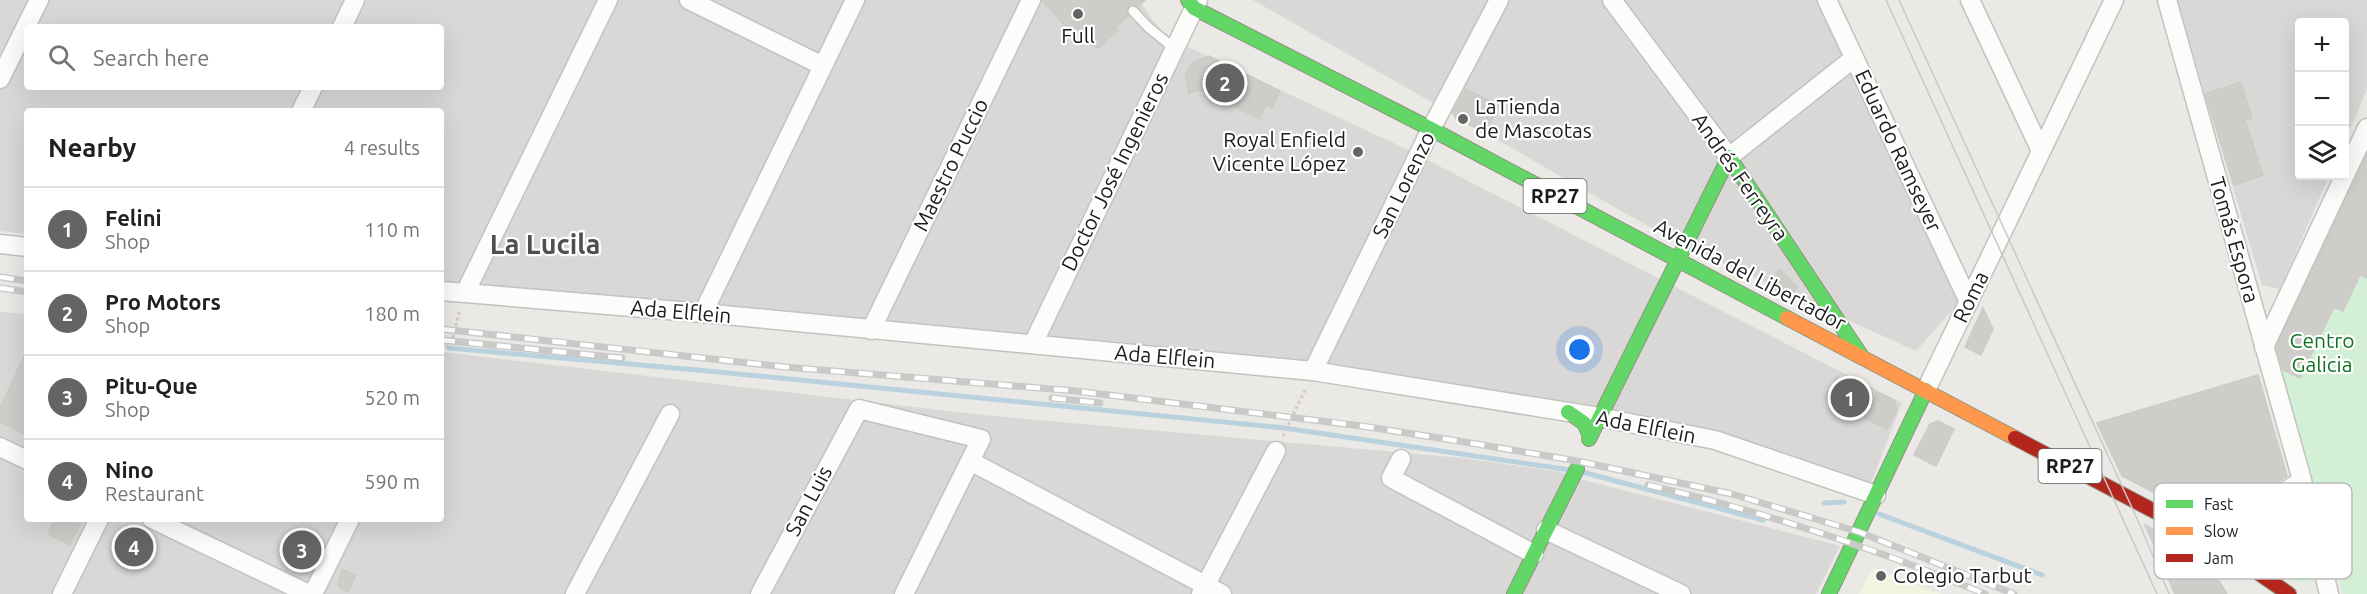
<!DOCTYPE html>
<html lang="en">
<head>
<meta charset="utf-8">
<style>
	:root { --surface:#fff; --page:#f2f2f2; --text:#202124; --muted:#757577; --line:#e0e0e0; --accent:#646462 }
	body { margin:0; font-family:Ubuntu,sans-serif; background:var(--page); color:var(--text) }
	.controls { position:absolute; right:18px; top:18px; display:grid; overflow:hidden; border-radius:6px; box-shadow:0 6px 24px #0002 }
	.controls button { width:54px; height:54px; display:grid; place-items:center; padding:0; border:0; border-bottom:2px solid var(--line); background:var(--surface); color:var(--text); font:30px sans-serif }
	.you { position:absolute; left:1580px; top:350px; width:21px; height:21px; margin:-15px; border:4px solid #fff; border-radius:50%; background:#1a73e8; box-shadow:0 0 0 9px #1a73e833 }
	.badge { display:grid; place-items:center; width:39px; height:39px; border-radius:50%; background:var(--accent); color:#fff; font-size:20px; font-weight:700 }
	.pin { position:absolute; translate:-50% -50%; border:3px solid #fff; box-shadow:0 2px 6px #0006 }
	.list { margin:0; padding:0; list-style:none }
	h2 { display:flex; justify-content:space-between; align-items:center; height:78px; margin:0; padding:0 24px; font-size:26px }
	h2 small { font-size:20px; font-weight:400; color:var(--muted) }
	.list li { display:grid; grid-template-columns:39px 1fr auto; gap:18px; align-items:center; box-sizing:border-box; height:84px; padding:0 24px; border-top:2px solid var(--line) }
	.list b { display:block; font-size:22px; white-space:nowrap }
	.list p { margin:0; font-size:20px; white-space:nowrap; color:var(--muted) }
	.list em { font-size:20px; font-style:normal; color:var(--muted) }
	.icon { flex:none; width:33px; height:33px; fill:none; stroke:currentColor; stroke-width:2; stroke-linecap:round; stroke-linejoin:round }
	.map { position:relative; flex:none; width:2367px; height:594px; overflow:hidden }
	.search { position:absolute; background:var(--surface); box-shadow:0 6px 24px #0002; left:24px; top:24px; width:420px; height:66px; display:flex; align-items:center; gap:15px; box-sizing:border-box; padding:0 21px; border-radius:6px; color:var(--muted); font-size:22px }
	.panel { position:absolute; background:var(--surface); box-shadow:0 6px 24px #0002; left:24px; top:108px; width:420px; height:414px; border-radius:6px }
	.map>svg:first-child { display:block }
	.residential { fill:#d9d8d6; fill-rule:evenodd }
	.education { fill:#f3f4e0 }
	.religious { fill:#d8d8d6 }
	.park { fill:#d3f0d6 }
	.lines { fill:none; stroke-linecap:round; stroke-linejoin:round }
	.stream { stroke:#bad2dd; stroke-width:5 }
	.building { fill:#cecdca; stroke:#cdcbc7; stroke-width:1.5 }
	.lane-casing { stroke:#c3c2c1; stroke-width:12 }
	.street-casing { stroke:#c3c2c1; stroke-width:21 }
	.fast-casing { stroke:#8f937e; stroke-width:16 }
	.slow-casing { stroke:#8f937e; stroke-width:16 }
	.jam-casing { stroke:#8f937e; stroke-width:16 }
	.path { stroke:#d5c9c5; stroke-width:3; stroke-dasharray:3 3; stroke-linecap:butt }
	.lane { stroke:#fcfcfb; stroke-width:9 }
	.street { stroke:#fcfcfb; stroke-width:18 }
	.fast { stroke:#63d668; stroke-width:14 }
	.slow { stroke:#ff974d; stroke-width:14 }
	.jam { stroke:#b3261e; stroke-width:14 }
	.tram { stroke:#c9c9c8; stroke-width:1.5 }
	.rail-casing { stroke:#c9c9c8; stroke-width:7 }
	.rail { stroke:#fff; stroke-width:4.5; stroke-dasharray:14; stroke-linecap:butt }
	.poi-dot { fill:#646462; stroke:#fff; stroke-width:2 }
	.labels { text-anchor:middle; stroke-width:4.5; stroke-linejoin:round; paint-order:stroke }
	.shield { fill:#fff; stroke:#606060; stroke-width:1.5 }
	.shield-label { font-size:20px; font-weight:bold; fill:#1c1c1c }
	.poi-label { font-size:21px; fill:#1c1c1c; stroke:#fff; text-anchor:start }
	.street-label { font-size:21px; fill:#1c1c1c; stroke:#fff }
	.park-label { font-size:21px; fill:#117322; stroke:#fff }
	.district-label { font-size:27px; font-weight:bold; fill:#4f4f4f; stroke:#fff }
	.key { fill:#fff; stroke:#bbb; stroke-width:1.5 }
	.key-label { font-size:16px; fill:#1c1c1c }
</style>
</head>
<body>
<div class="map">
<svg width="2367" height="594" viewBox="0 0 2367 594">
	<rect width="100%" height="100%" fill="#eae9e5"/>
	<path class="residential" d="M 0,0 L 1138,0 L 1165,36 L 1404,148 L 1902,403 L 1870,486 L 1718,435 L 1330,364 L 441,283 L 441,111 L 27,111 L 27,234 L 0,231 ZM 27,27 L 441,27 L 441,87 L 27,87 Z
		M 1253,0 L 1820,0 L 1962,299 L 1916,351 L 1674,241 Z
		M 0,312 L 27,314 L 27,519 L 441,519 L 441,352 L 983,415 L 1462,458 L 1561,472 L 1580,479 L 1840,546 L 1816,594 L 0,594 Z"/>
	<path class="education" d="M 1873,567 L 1916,586 L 1941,594 L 1859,594 Z"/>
	<path class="religious" d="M 2177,0 L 2367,0 L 2367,89 L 2345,141 L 2344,22 L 2300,22 L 2300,176 L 2329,176 L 2280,289 L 2262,285 Z"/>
	<path class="park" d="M 2367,152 L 2367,594 L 2343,594 L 2275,349 Z
		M 2285,502 L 2292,506 L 2313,574 L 2309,583 L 2293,581 L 2243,546 L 2245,539 Z"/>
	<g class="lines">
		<path class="stream" d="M 449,348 L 708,371 L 1284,428 L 1570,470
			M 1582,472 L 1763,520
			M 1824,503 L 1844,502
			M 1879,514 L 2042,575"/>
	</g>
	<path class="building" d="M 1042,0 L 1145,0 L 1138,7 L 1132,4 L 1128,7 L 1128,16 L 1115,28 L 1118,30 L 1098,48 L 1075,37 Z
		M 1209,56 L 1280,91 L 1272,108 L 1266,105 L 1260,119 L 1201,90 L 1189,93 L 1185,76 L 1192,63 Z
		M 2241,82 L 2252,118 L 2245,120 L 2263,175 L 2234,185 L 2205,94 Z
		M 1466,89 L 1499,106 L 1485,132 L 1456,119 L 1453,113 Z
		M 2367,154 L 2367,278 L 2360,275 L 2343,311 L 2334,307 L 2300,378 L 2283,370 L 2276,347 Z
		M 1779,269 L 1797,287 L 1791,298 L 1770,287 Z
		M 1983,308 L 1993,329 L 1981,355 L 1965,347 Z
		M 27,350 L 27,435 L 0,422 L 0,408 Z
		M 2258,375 L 2287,476 L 2224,518 L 2186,486 L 2174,503 L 2122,476 L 2097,423 Z
		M 1836,378 L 1875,398 L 1877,392 L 1894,400 L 1897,410 L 1887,429 L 1825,398 Z
		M 1938,421 L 1954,429 L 1936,466 L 1914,455 L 1930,424 Z
		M 55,519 L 82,519 L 70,545 L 48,534 Z
		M 2145,525 L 2182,545 L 2202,577 L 2219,581 L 2227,594 L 2175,594 Z
		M 294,533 L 321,547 L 314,560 L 304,564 L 283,553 Z
		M 343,570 L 356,575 L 348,592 L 340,588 L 338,582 Z"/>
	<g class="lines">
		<g class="lane-casing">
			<path id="lane" d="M 1133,11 L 1148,27 L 1174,48"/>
		</g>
		<g class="street-casing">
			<path id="street" d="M 689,0 L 823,66
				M 1612,0 L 1729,157 L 1854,58
				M 1827,0 L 1969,302
				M 1970,0 L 2041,151
				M 2167,0 L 2302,480 L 2329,594
				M 342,27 L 355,0
				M 0,79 L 39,0
				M 301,111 L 313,87
				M 0,244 L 27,247
				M 441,291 L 703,313 L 1313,371 L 1599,417 L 1715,440 L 1876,495
				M 465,293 L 608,0
				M 703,313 L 855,0
				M 871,330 L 1031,0
				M 1033,344 L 1198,0
				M 2264,347 L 2367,128
				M 1313,371 L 1431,129 L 1499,0
				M 1926,390 L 2114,0
				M 0,447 L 27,460
				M 1401,459 L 1391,478 L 1534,554
				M 970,461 L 1222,594
				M 152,519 L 309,594
				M 1546,530 L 1681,594
				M 2213,542 L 2302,480
				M 62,594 L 99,519
				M 313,594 L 350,519
				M 575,594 L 670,414
				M 760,594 L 859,409 L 981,439 L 904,594
				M 1201,594 L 1276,451"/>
		</g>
		<g class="fast-casing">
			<path id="fast" d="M 1188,0 L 1194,8 L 1431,129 L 1787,318
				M 1729,157 L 1862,357
				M 1568,412 L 1584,423 L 1590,436
				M 1589,439 L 1729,157
				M 1514,594 L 1577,469
				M 1829,594 L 1926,390"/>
		</g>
		<g class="slow-casing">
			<path id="slow" d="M 1787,318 L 2015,438"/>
		</g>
		<g class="jam-casing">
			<path id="jam" d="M 2015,438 L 2213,542 L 2289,594"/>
		</g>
		<path class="path" d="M 441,351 L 452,341 L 460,309
			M 1283,436 L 1306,388"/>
		<use href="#lane" class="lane"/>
		<use href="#street" class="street"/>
		<use href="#fast" class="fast"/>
		<use href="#slow" class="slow"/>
		<use href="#jam" class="jam"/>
		<path class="tram" d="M 1886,0 L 2157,594
			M 1899,0 L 2139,523 L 2169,594"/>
		<g class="rail-casing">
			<path id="rail" d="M 0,277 L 27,281
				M 0,288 L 27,292
				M 441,329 L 785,367 L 1076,391 L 1362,426 L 1471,443 L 1577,461 L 1732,494 L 1859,532 L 2014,594
				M 441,340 L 622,358
				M 1052,398 L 1100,403
				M 1648,485 C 1765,512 1874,548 1985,594"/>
		</g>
		<use href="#rail" class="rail"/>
	</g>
	<g class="poi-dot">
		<circle cx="1078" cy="14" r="6"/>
		<circle cx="1463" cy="119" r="6"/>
		<circle cx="1358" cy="152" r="6"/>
		<circle cx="1881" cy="576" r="6"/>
	</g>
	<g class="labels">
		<g class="shield">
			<rect x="1523.5" y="179" width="63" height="34" rx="4.5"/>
			<rect x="2038.5" y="449" width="63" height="34" rx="4.5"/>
		</g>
		<g class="shield-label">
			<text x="1555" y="203">RP27</text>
			<text x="2070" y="473">RP27</text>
		</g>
		<g class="poi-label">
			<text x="1078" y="43" text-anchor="middle">Full</text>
			<text x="1475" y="114">LaTienda<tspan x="1475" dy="24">de Mascotas</tspan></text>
			<text x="1346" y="147" text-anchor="end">Royal Enfield<tspan x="1346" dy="24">Vicente López</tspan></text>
			<text x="1893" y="583">Colegio Tarbut</text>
		</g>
		<g class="street-label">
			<text transform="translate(1898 151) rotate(65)" y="7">Eduardo Ramseyer</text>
			<text transform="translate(951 165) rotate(-64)" y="7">Maestro Puccio</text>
			<text transform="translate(1115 172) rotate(-64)" y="7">Doctor José Ingenieros</text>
			<text transform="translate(1740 177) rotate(55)" y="7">Andrés Ferreyra</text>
			<text transform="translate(1404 185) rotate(-64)" y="7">San Lorenzo</text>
			<text transform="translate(2234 240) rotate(74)" y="7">Tomás Espora</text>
			<text transform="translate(1750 275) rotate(28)" y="7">Avenida del Libertador</text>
			<text transform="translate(1971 297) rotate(-64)" y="7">Roma</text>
			<text transform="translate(681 312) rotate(5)" y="7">Ada Elflein</text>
			<text transform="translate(1165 357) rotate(5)" y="7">Ada Elflein</text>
			<text transform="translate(1646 427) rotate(11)" y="7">Ada Elflein</text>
			<text transform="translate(809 501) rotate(-62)" y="7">San Luis</text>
		</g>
		<g class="park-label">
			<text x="2322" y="348">Centro<tspan x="2322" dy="24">Galicia</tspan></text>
		</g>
		<g class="district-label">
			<text x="545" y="254">La Lucila</text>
		</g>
	</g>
	<rect x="2154" y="483" width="198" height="96" rx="9" class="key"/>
	<rect x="2166" y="500" width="27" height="8" fill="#63d668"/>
	<rect x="2166" y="527" width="27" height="8" fill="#ff974d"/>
	<rect x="2166" y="554" width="27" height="8" fill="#b3261e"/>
	<g class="key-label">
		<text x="2204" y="510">Fast</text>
		<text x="2204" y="537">Slow</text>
		<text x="2204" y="564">Jam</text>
	</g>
</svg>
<div class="controls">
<button>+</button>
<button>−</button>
<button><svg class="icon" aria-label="layers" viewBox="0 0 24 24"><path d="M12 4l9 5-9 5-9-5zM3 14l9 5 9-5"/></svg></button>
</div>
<div class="you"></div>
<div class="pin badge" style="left:1850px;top:398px">1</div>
<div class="pin badge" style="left:1225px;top:83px">2</div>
<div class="pin badge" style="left:302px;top:550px">3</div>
<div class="pin badge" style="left:134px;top:547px">4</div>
<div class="search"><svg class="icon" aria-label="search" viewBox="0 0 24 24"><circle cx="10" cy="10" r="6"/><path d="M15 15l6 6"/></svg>Search here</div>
<section class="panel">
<h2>Nearby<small>4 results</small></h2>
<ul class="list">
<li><span class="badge">1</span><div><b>Felini</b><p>Shop</p></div><em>110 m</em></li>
<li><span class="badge">2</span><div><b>Pro Motors</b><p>Shop</p></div><em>180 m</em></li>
<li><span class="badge">3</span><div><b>Pitu-Que</b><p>Shop</p></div><em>520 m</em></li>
<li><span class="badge">4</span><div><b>Nino</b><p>Restaurant</p></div><em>590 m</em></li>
</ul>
</section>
</div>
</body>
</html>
